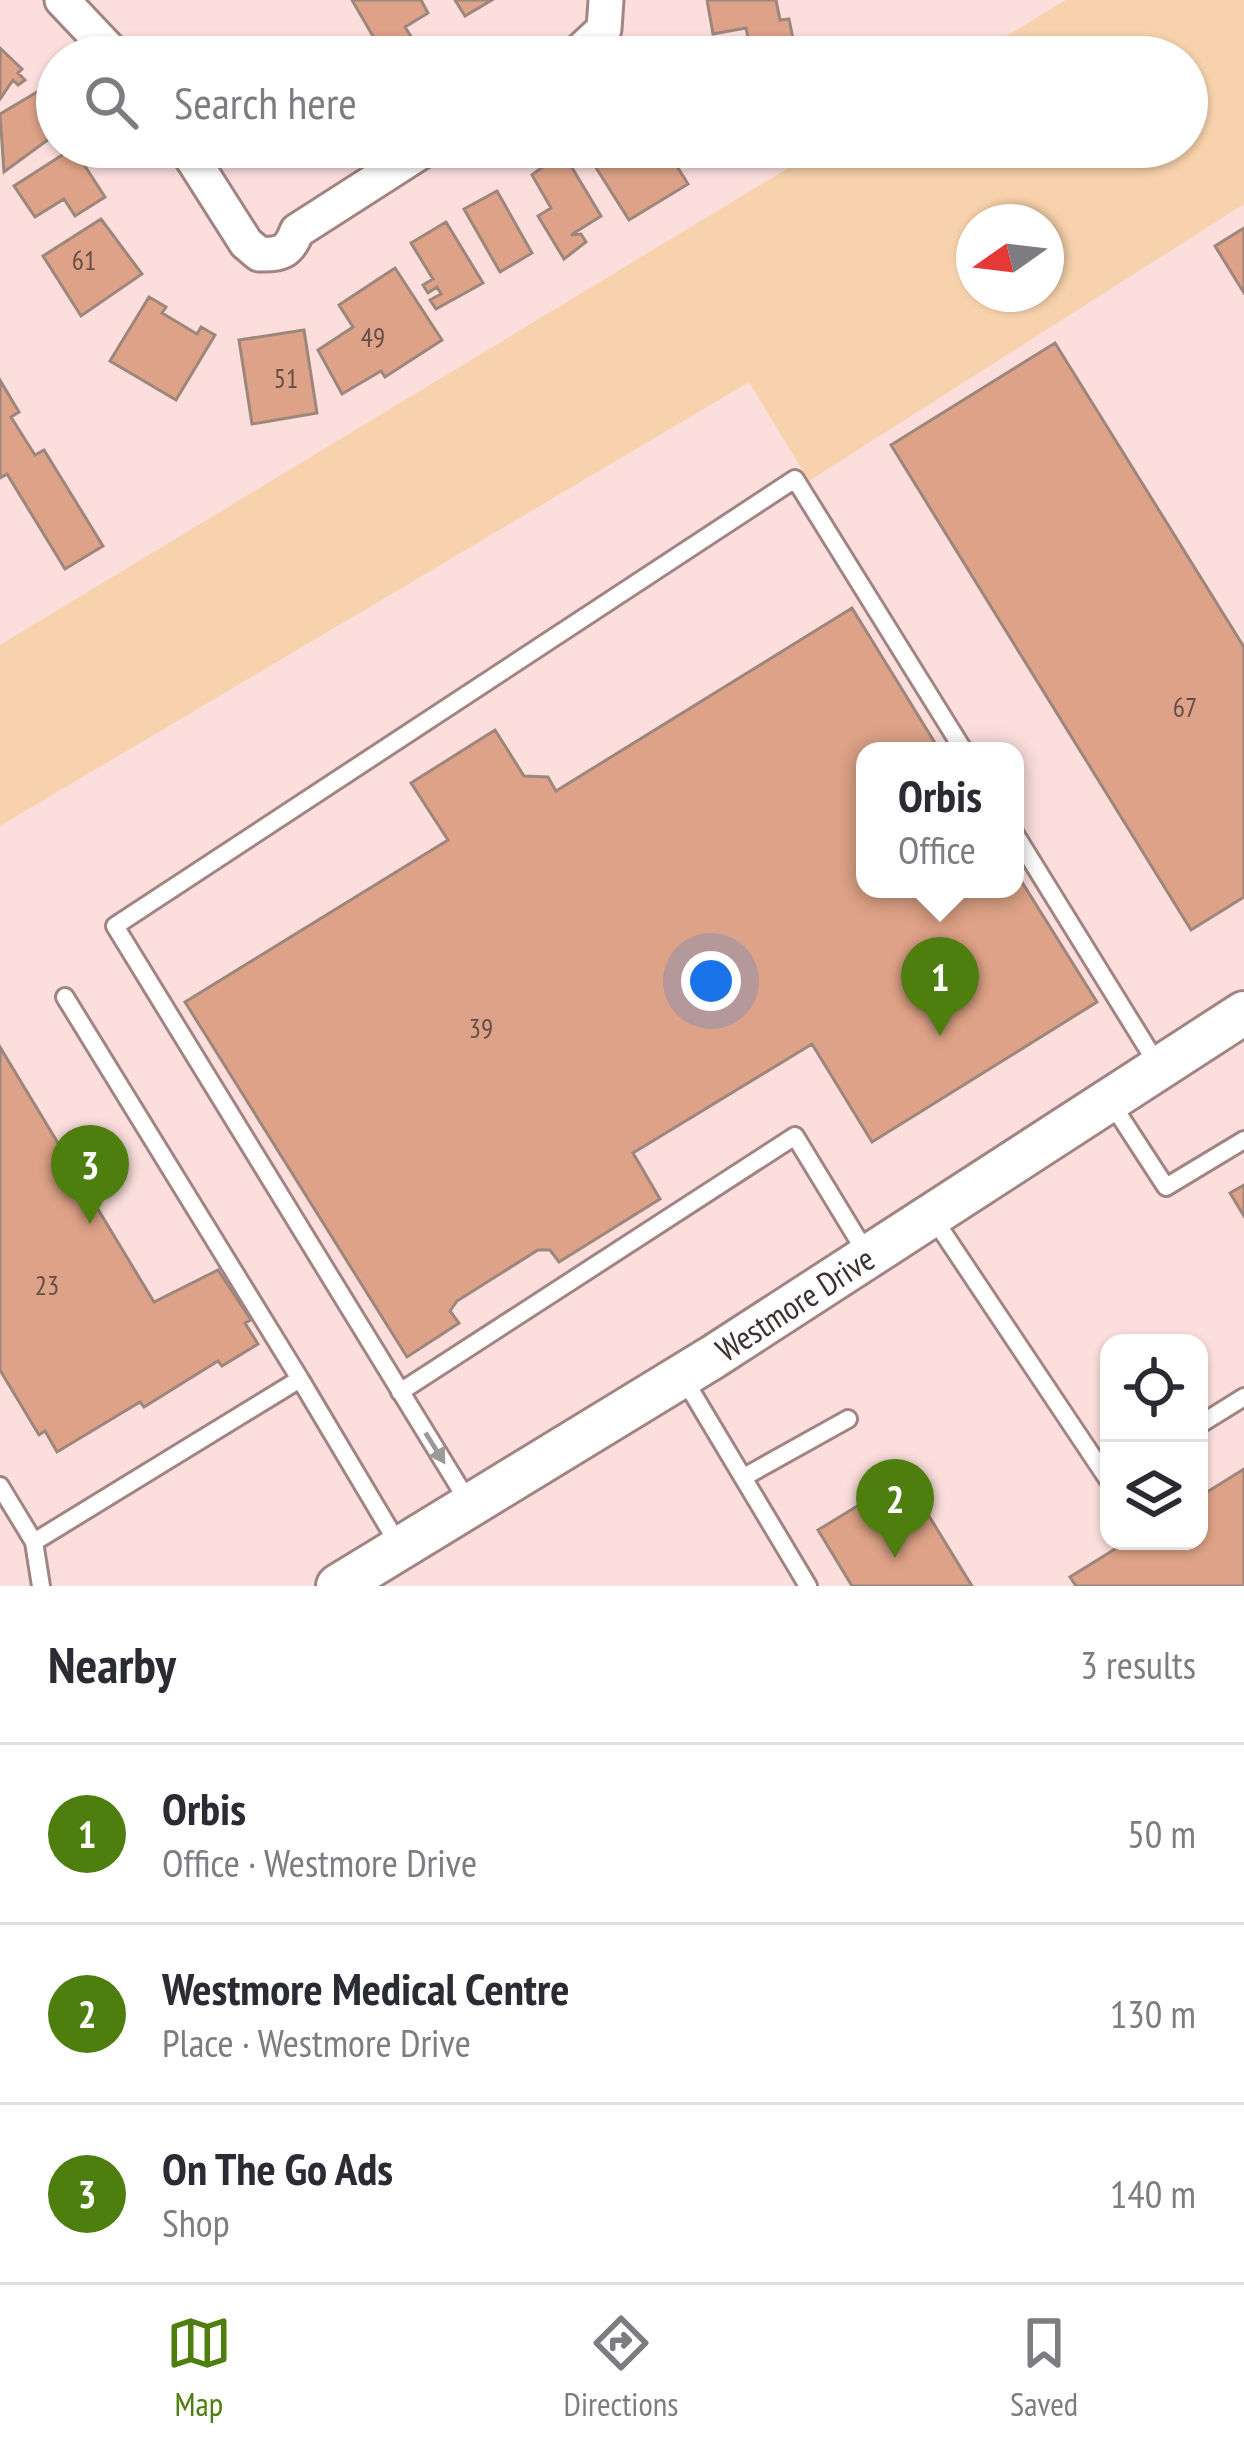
<!DOCTYPE html>
<html lang="en">
<head>
<meta charset="utf-8">
<style>
	:root { --surface:#fff; --page:#f7f7f7; --text:#2b2b33; --muted:#7c7c81; --line:#e1e1e2; --accent:#4d7e0e }
	body { margin:0; font-family:"PT Sans Narrow",sans-serif; background:var(--page); color:var(--text) }
	.controls { position:absolute; right:36px; bottom:36px; display:grid; overflow:hidden; border-radius:24px; box-shadow:0 3px 9px #0004 }
	.controls button { width:108px; height:108px; display:grid; place-items:center; padding:0; border:0; border-bottom:3px solid var(--line); background:var(--surface); color:var(--text); font:60px sans-serif }
	.compass { position:absolute; left:956px; top:204px; width:108px; height:108px; border-radius:50%; background:var(--surface); box-shadow:0 3px 9px #0004; rotate:256deg }
	.you { position:absolute; left:711px; top:981px; width:42px; height:42px; margin:-30px; border:9px solid #fff; border-radius:50%; background:#1a73e8; box-shadow:0 0 0 18px #1a73e833 }
	.badge { display:grid; place-items:center; width:78px; height:78px; border-radius:50%; background:var(--accent); color:#fff; font-size:39px; font-weight:700 }
	.pin { position:absolute; translate:-50% -99px; filter:drop-shadow(0 3px 6px #0008) }
	.pin::after { content:''; position:absolute; top:63px; width:42px; height:36px; background:inherit; clip-path:polygon(0 0,100% 0,50% 100%) }
	.popup { position:absolute; left:856px; top:742px; width:168px; height:156px; box-sizing:border-box; display:grid; place-content:center; border-radius:24px; background:var(--surface); filter:drop-shadow(0 3px 9px #0005); font-size:39px; white-space:nowrap; color:var(--muted) }
	.popup b { font-size:45px; color:var(--text) }
	.popup::after { content:''; position:absolute; left:50%; top:100%; margin-left:-24px; border:24px solid transparent; border-top-color:var(--surface) }
	.list { margin:0; padding:0; list-style:none }
	h2 { display:flex; justify-content:space-between; align-items:center; height:156px; margin:0; padding:0 48px; font-size:51px }
	h2 small { font-size:39px; font-weight:400; color:var(--muted) }
	.list li { display:grid; grid-template-columns:78px 1fr auto; gap:36px; align-items:center; box-sizing:border-box; height:180px; padding:0 48px; border-top:3px solid var(--line) }
	.list b { display:block; font-size:45px; white-space:nowrap }
	.list p { margin:0; font-size:39px; white-space:nowrap; color:var(--muted) }
	.list em { font-size:39px; font-style:normal; color:var(--muted) }
	.icon { flex:none; width:66px; height:66px; fill:none; stroke:currentColor; stroke-width:2; stroke-linecap:round; stroke-linejoin:round }
	.map { position:relative; flex:none; width:1244px; height:1586px; overflow:hidden }
	.search { position:absolute; background:var(--surface); box-shadow:0 3px 9px #0004; left:36px; right:36px; top:36px; height:132px; display:flex; align-items:center; gap:30px; box-sizing:border-box; padding:0 42px; border-radius:66px; color:var(--muted); font-size:45px }
	.sheet { height:696px; background:var(--surface) }
	nav { display:flex; justify-content:space-around; align-items:center; box-sizing:border-box; height:168px; border-top:3px solid var(--line); background:var(--surface); font-size:33px; color:var(--muted) }
	nav a { display:grid; justify-items:center; gap:6px }
	nav .on { color:var(--accent) }
	.map>svg:first-child { display:block }
	.green { fill:#f7d2ac; fill-rule:evenodd }
	.building { fill:#dda287; stroke:#9d867c; stroke-width:3 }
	.lines { fill:none; stroke-linecap:round; stroke-linejoin:round }
	.service-casing { stroke:#a08583; stroke-width:22 }
	.minor-casing { stroke:#a08583; stroke-width:39 }
	.tertiary-casing { stroke:#a08583; stroke-width:48 }
	.service { stroke:#fff; stroke-width:16 }
	.minor { stroke:#fff; stroke-width:33 }
	.tertiary { stroke:#fff; stroke-width:42 }
	.oneway { fill:#9e9898 }
	.labels { text-anchor:middle; stroke-width:10; stroke-linejoin:round; paint-order:stroke }
	.number-label { font-size:27px; fill:#644d46 }
	.street-label { font-size:33px; fill:#3c3130; stroke:#fdf1f0 }
</style>
</head>
<body>
<div class="map">
<svg width="1244" height="1586" viewBox="0 0 1244 1586">
	<rect width="100%" height="100%" fill="#fcdfdc"/>
	<path class="green" d="M 1066,0 L 1244,0 L 1244,204 L 809,481 L 749,382 L 0,826 L 0,645 L 823,147 L 1187,147 L 1187,57 L 972,57 ZM 974,222 L 1046,222 L 1046,294 L 974,294 Z"/>
	<path class="building" d="M 352,0 L 421,0 L 428,13 L 405,27 L 417,46 L 398,57 L 385,57 Z
		M 455,0 L 492,0 L 465,16 Z
		M 707,0 L 776,0 L 780,20 L 789,19 L 794,44 L 751,52 L 746,28 L 713,34 Z
		M 346,44 L 354,57 L 323,57 Z
		M 0,48 L 22,69 L 18,73 L 25,80 L 18,85 L 13,80 L 0,99 Z
		M 44,88 L 49,93 L 39,100 L 57,133 L 4,172 L 0,114 Z
		M 601,147 L 665,147 L 688,184 L 629,220 L 588,155 Z
		M 703,147 L 734,147 L 718,162 Z
		M 73,148 L 88,160 L 83,163 L 105,197 L 75,216 L 64,199 L 35,217 L 14,186 Z
		M 558,155 L 565,156 L 601,216 L 571,235 L 581,234 L 586,242 L 564,259 L 538,216 L 551,208 L 532,175 Z
		M 497,191 L 532,253 L 500,272 L 464,209 Z
		M 101,219 L 142,274 L 81,316 L 43,256 Z
		M 446,222 L 483,283 L 436,309 L 430,300 L 441,294 L 437,287 L 428,293 L 423,285 L 433,279 L 411,243 Z
		M 1244,228 L 1244,293 L 1215,246 Z
		M 395,268 L 442,340 L 385,377 L 381,371 L 342,394 L 318,350 L 353,327 L 339,305 Z
		M 149,297 L 166,307 L 162,313 L 197,334 L 201,327 L 215,335 L 176,400 L 110,361 Z
		M 304,330 L 317,413 L 252,424 L 239,340 Z
		M 1055,343 L 1244,647 L 1244,897 L 1191,930 L 891,445 Z
		M 0,380 L 19,412 L 11,417 L 21,433 L 35,455 L 44,450 L 103,546 L 65,569 L 7,474 L 0,478 Z
		M 852,608 L 940,751 L 865,751 L 865,889 L 1015,889 L 1015,871 L 1097,1002 L 872,1142 L 812,1044 L 633,1153 L 660,1199 L 559,1262 L 550,1250 L 538,1250 L 457,1301 L 450,1311 L 459,1323 L 407,1357 L 185,1002 L 448,840 L 411,783 L 495,730 L 524,776 L 548,777 L 556,791 Z
		M 0,1047 L 154,1302 L 218,1270 L 251,1320 L 245,1323 L 258,1344 L 222,1366 L 218,1361 L 144,1407 L 140,1402 L 57,1452 L 45,1431 L 39,1435 L 0,1370 Z
		M 1244,1185 L 1244,1216 L 1230,1193 Z
		M 1244,1469 L 1244,1586 L 1076,1586 L 1070,1577 L 1128,1541 L 1199,1541 L 1199,1497 Z
		M 905,1477 L 972,1586 L 852,1586 L 818,1530 Z"/>
	<g class="lines">
		<g class="service-casing">
			<path id="service" d="M 1015,834 L 1159,1067
				M 65,997 L 300,1379
				M 1110,1101 L 1166,1187 L 1244,1140
				M 932,1216 L 1109,1481
				M 684,1379 L 808,1586
				M 400,1392 L 795,1136 L 868,1256
				M 1199,1425 L 1244,1397
				M 744,1477 L 848,1419
				M 0,1486 L 34,1542
				M 469,1503 L 115,926 L 795,479 L 964,751
				M 41,1586 L 34,1542 L 300,1379 L 400,1547"/>
		</g>
		<g class="minor-casing">
			<path id="minor" d="M 62,0 L 116,57
				M 574,57 L 604,29 L 606,0
				M 185,147 L 246,243 L 259,254 C 281,255 289,252 297,231 L 428,147"/>
		</g>
		<g class="tertiary-casing">
			<g id="tertiary">
				<path id="s1" d="M 338,1586 L 713,1357 L 1244,1013"/>
			</g>
		</g>
		<use href="#service" class="service"/>
		<use href="#minor" class="minor"/>
		<use href="#tertiary" class="tertiary"/>
	</g>
	<defs><path id="oneway-solid" d="M-6-.8H1V-3.2L6.5 0L1 3.2V.8H-6Z" transform="scale(3)"/></defs>
	<use class="oneway" href="#oneway-solid" transform="translate(435 1448) rotate(58)"/>
	<g class="labels">
		<g class="number-label">
			<text x="84" y="270">61</text>
			<text x="373" y="347">49</text>
			<text x="286" y="388">51</text>
			<text x="1185" y="717">67</text>
			<text x="481" y="1038">39</text>
			<text x="47" y="1295">23</text>
		</g>
		<g class="street-label">
			<text dy="12" stroke="none"><textPath href="#s1" startOffset="537">Westmore Drive</textPath></text>
		</g>
	</g>
</svg>
<div class="controls">
<button><svg class="icon" aria-label="locate" viewBox="0 0 24 24"><circle cx="12" cy="12" r="6"/><path d="M12 2v4M12 18v4M2 12h4M18 12h4"/></svg></button>
<button><svg class="icon" aria-label="layers" viewBox="0 0 24 24"><path d="M12 4l9 5-9 5-9-5zM3 14l9 5 9-5"/></svg></button>
</div>
<svg class="compass" viewBox="-18 -18 36 36"><path d="M0-13l5 13h-10z" fill="#e53935"/><path d="M0 13l5-13h-10z" fill="#7c7c81"/></svg>
<div class="you"></div>
<div class="pin badge" style="left:940px;top:1036px">1</div>
<div class="popup"><b>Orbis</b>Office</div>
<div class="pin badge" style="left:895px;top:1558px">2</div>
<div class="pin badge" style="left:90px;top:1224px">3</div>
<div class="search"><svg class="icon" aria-label="search" viewBox="0 0 24 24"><circle cx="10" cy="10" r="6"/><path d="M15 15l6 6"/></svg>Search here</div>
</div>
<section class="sheet">
<h2>Nearby<small>3 results</small></h2>
<ul class="list">
<li><span class="badge">1</span><div><b>Orbis</b><p>Office · Westmore Drive</p></div><em>50 m</em></li>
<li><span class="badge">2</span><div><b>Westmore Medical Centre</b><p>Place · Westmore Drive</p></div><em>130 m</em></li>
<li><span class="badge">3</span><div><b>On The Go Ads</b><p>Shop</p></div><em>140 m</em></li>
</ul>
</section>
<nav>
<a class="on"><svg class="icon" aria-label="map" viewBox="0 0 24 24"><path d="M3 6l6-2 6 2 6-2v14l-6 2-6-2-6 2zM9 4v14M15 6v14"/></svg>Map</a>
<a><svg class="icon" aria-label="directions" viewBox="0 0 24 24"><path d="M12 3l9 9-9 9-9-9zM9 14v-3h6M13 9l2 2-2 2"/></svg>Directions</a>
<a><svg class="icon" aria-label="saved" viewBox="0 0 24 24"><path d="M7 4h10v16l-5-4-5 4z"/></svg>Saved</a>
</nav>
</body>
</html>
